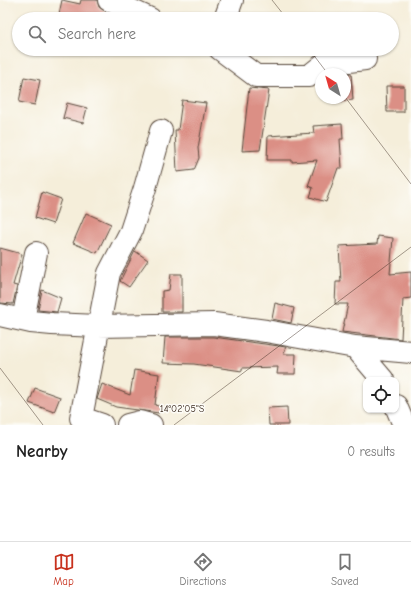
<!DOCTYPE html>
<html lang="en">
<head>
<meta charset="utf-8">
<style>
	:root { --surface:#fff; --page:#f6f6f6; --text:#222; --muted:#767676; --line:#e0e0e0; --accent:#c8321e }
	body { margin:0; font-family:"Comic Neue",sans-serif; background:var(--page); color:var(--text) }
	.controls { position:absolute; right:12px; bottom:12px; display:grid; overflow:hidden; border-radius:8px; box-shadow:0 1px 3px #0004 }
	.controls button { width:36px; height:36px; display:grid; place-items:center; padding:0; border:0; border-bottom:1px solid var(--line); background:var(--surface); color:var(--text); font:20px sans-serif }
	.compass { position:absolute; left:315px; top:68px; width:36px; height:36px; border-radius:50%; background:var(--surface); box-shadow:0 1px 3px #0004; rotate:323deg }
	.list { margin:0; padding:0; list-style:none }
	h2 { display:flex; justify-content:space-between; align-items:center; height:52px; margin:0; padding:0 16px; font-size:17px }
	h2 small { font-size:13px; font-weight:400; color:var(--muted) }
	.icon { flex:none; width:22px; height:22px; fill:none; stroke:currentColor; stroke-width:2; stroke-linecap:round; stroke-linejoin:round }
	.map { position:relative; flex:none; width:411px; height:425px; overflow:hidden }
	.search { position:absolute; background:var(--surface); box-shadow:0 1px 3px #0004; left:12px; right:12px; top:12px; height:44px; display:flex; align-items:center; gap:10px; box-sizing:border-box; padding:0 14px; border-radius:22px; color:var(--muted); font-size:15px }
	.sheet { height:116px; background:var(--surface) }
	nav { display:flex; justify-content:space-around; align-items:center; box-sizing:border-box; height:56px; border-top:1px solid var(--line); background:var(--surface); font-size:11px; color:var(--muted) }
	nav a { display:grid; justify-items:center; gap:2px }
	nav .on { color:var(--accent) }
	.map>svg:first-child { display:block }
	.building { fill:#db8f85 }
	.lines { fill:none; stroke-linecap:round; stroke-linejoin:round }
	.minor-casing { stroke:#57473a; stroke-width:24 }
	.minor { stroke:#fff; stroke-width:22 }
	.ticks { fill:none; stroke:#3b2a1e; stroke-width:1; stroke-opacity:0.45 }
	.ticks-label { font-size:10px; text-anchor:middle; fill:#3b2a1e; stroke:#fdfcf7; stroke-width:3; stroke-linejoin:round; paint-order:stroke }
</style>
</head>
<body>
<div class="map">
<svg width="411" height="425" viewBox="0 0 411 425">
	<rect width="100%" height="100%" fill="#fdfcf7"/>
	<filter id="ink" filterUnits="userSpaceOnUse"><feTurbulence type="fractalNoise" baseFrequency=".025" numOctaves="2"/><feDisplacementMap in="SourceGraphic" scale="8" xChannelSelector="R" yChannelSelector="G"/><feConvolveMatrix kernelMatrix="1 2 1 2 8 2 1 2 1" color-interpolation-filters="sRGB"/></filter>
	<filter id="wash" filterUnits="userSpaceOnUse"><feTurbulence type="fractalNoise" baseFrequency=".012" numOctaves="4" result="noise"/><feDisplacementMap in="SourceGraphic" scale="16" xChannelSelector="R" yChannelSelector="G"/><feGaussianBlur stdDeviation="0.9" result="paint"/><feColorMatrix in="noise" values="0 0 0 0 0 0 0 0 0 0 0 0 0 0 0 0 0 1.4 0 .05"/><feComposite in="paint" operator="in"/></filter>
	<g filter="url(#wash)">
		<rect width="100%" height="100%" fill="#f5eeda"/>
		<g id="blocks">
			<path class="building" d="M 62,0 L 80,4 L 81,0 L 97,0 L 99,7 L 117,19 L 58,19 Z
				M 351,73 L 353,100 L 333,102 L 333,98 L 345,98 L 345,74 Z
				M 24,77 L 40,80 L 35,105 L 19,102 Z
				M 386,86 L 404,86 L 404,112 L 387,112 Z
				M 249,88 L 269,90 L 260,150 L 242,151 Z
				M 182,100 L 206,103 L 198,148 L 199,158 L 194,170 L 177,172 L 175,130 L 178,130 Z
				M 67,103 L 87,108 L 83,123 L 63,118 Z
				M 342,124 L 343,139 L 340,139 L 342,168 L 338,168 L 326,202 L 310,197 L 313,188 L 308,186 L 317,160 L 292,162 L 292,160 L 267,160 L 268,136 L 314,133 L 313,126 Z
				M 42,192 L 61,199 L 53,224 L 35,218 Z
				M 86,213 L 111,224 L 97,253 L 73,243 Z
				M 378,236 L 393,238 L 390,274 L 411,272 L 411,298 L 403,299 L 401,339 L 342,332 L 348,304 L 335,304 L 336,282 L 341,282 L 339,246 L 377,244 Z
				M 0,248 L 22,254 L 13,285 L 17,286 L 13,304 L 0,303 Z
				M 135,251 L 148,260 L 129,287 L 120,281 Z
				M 171,274 L 182,274 L 182,312 L 162,312 L 162,291 L 169,290 Z
				M 42,290 L 61,298 L 57,312 L 38,310 Z
				M 275,303 L 294,308 L 291,323 L 272,319 Z
				M 165,337 L 213,337 L 286,347 L 284,354 L 296,354 L 295,374 L 277,374 L 278,367 L 242,368 L 242,371 L 194,364 L 163,363 Z
				M 134,370 L 159,374 L 155,405 L 161,407 L 159,413 L 116,407 L 97,399 L 102,384 L 130,395 Z
				M 35,388 L 60,397 L 54,412 L 29,403 Z
				M 287,407 L 288,425 L 269,425 L 268,408 Z"/>
		</g>
	</g>
	<g filter="url(#ink)">
		<use href="#blocks" fill-opacity="0" stroke="#57473a" stroke-width="1"/>
		<g class="lines">
			<g class="minor-casing">
				<path id="minor" d="M 109,0 L 150,19
					M 225,19 L 232,0
					M 220,49 L 256,76 L 309,76 L 324,64 L 365,59
					M 0,315 L 31,322 L 52,324 L 98,326 L 214,324 L 266,331 L 355,347 L 383,380
					M 23,320 L 36,253
					M 355,347 L 411,352
					M 396,406 L 404,425
					M 102,425 L 81,418 L 109,273 L 131,231 L 145,188 L 161,131
					M 128,425 L 140,422 L 151,425"/>
			</g>
			<use href="#minor" class="minor"/>
		</g>
	</g>
	<path class="ticks" d="M 272,0 L 287,19M 309,49 L 328,74M 345,97 L 411,184M 0,368 L 43,425M 174,425 L 411,247"/>
	<g class="ticks-label">
		<text x="182" y="412">14°02'05"S</text>
	</g>
</svg>
<div class="controls">
<button><svg class="icon" aria-label="locate" viewBox="0 0 24 24"><circle cx="12" cy="12" r="6"/><path d="M12 2v4M12 18v4M2 12h4M18 12h4"/></svg></button>
</div>
<svg class="compass" viewBox="-18 -18 36 36"><path d="M0-13l5 13h-10z" fill="#e53935"/><path d="M0 13l5-13h-10z" fill="#767676"/></svg>
<div class="search"><svg class="icon" aria-label="search" viewBox="0 0 24 24"><circle cx="10" cy="10" r="6"/><path d="M15 15l6 6"/></svg>Search here</div>
</div>
<section class="sheet">
<h2>Nearby<small>0 results</small></h2>
<ul class="list">
</ul>
</section>
<nav>
<a class="on"><svg class="icon" aria-label="map" viewBox="0 0 24 24"><path d="M3 6l6-2 6 2 6-2v14l-6 2-6-2-6 2zM9 4v14M15 6v14"/></svg>Map</a>
<a><svg class="icon" aria-label="directions" viewBox="0 0 24 24"><path d="M12 3l9 9-9 9-9-9zM9 14v-3h6M13 9l2 2-2 2"/></svg>Directions</a>
<a><svg class="icon" aria-label="saved" viewBox="0 0 24 24"><path d="M7 4h10v16l-5-4-5 4z"/></svg>Saved</a>
</nav>
</body>
</html>
